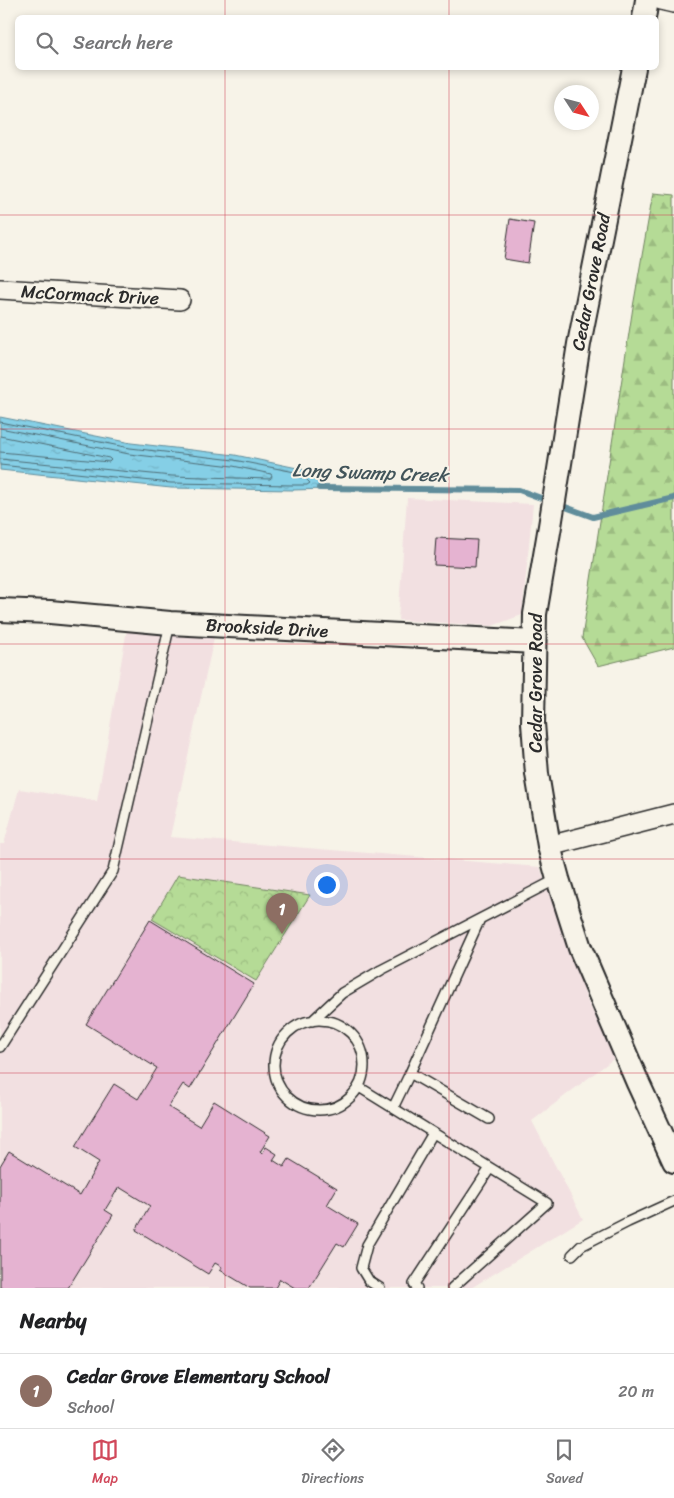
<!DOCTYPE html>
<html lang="en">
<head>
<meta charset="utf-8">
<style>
	:root { --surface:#fff; --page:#f2f2f2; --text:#202124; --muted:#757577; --line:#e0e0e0; --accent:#d1495b }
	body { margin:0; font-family:Sriracha,sans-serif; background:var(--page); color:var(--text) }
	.compass { position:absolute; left:554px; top:85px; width:45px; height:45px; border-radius:50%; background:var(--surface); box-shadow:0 2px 8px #0003; rotate:126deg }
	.you { position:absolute; left:326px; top:884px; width:18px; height:18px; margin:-12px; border:4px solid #fff; border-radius:50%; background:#1a73e8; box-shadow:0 0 0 8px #1a73e833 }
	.badge { display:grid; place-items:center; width:32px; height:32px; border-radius:50%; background:var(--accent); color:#fff; font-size:16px; font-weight:700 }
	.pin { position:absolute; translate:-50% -41px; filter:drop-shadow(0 1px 2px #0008) }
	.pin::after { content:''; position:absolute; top:26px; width:18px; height:15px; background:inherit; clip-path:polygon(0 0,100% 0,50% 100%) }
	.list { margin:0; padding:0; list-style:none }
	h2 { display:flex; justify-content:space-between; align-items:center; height:65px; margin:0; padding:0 20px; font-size:21px }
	h2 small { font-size:16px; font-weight:400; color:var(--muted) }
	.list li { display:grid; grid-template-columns:32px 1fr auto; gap:15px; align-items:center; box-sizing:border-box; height:75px; padding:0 20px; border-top:1px solid var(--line) }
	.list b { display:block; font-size:19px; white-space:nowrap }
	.list p { margin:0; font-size:16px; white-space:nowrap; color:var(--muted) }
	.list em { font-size:16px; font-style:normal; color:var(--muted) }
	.icon { flex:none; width:28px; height:28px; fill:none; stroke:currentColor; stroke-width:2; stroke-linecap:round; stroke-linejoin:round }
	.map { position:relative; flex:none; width:674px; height:1288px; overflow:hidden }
	.search { position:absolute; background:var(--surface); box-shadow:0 2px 8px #0003; left:15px; right:15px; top:15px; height:55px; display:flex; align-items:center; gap:12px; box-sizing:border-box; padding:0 18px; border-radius:8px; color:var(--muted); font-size:19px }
	.sheet { height:140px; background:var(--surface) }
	nav { display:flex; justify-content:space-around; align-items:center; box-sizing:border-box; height:70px; border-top:1px solid var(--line); background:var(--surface); font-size:14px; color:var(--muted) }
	nav a { display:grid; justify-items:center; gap:2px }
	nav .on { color:var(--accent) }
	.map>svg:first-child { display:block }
	.built { fill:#f2e0e1 }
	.forest { fill:url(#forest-firs); stroke:#708360 }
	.park { fill:url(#park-crowns); stroke:#708360 }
	.water { fill:url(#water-ripples); stroke:#618d9b }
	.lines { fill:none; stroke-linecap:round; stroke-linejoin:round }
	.shore { stroke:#4f6d76; stroke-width:1 }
	.stream { stroke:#618d9b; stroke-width:6 }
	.building { fill:#e5b3d1; stroke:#2b2b2b }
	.service-casing { stroke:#2b2b2b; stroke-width:12 }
	.minor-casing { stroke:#2b2b2b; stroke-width:22 }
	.tertiary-casing { stroke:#2b2b2b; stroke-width:26 }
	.service { stroke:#f7f3e8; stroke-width:9 }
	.minor { stroke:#f7f3e8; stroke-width:19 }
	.tertiary { stroke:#f7f3e8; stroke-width:22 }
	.grid { fill:none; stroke:#d1495b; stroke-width:1; stroke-opacity:0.55 }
	.labels { text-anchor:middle; stroke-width:4; stroke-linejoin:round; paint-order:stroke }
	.street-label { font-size:18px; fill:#2b2b2b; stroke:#f7f3e8 }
	.water-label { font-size:19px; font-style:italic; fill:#42545a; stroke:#f7f3e8 }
</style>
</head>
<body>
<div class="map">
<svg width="674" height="1288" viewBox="0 0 674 1288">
	<defs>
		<pattern id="forest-firs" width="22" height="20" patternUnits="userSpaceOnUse" patternTransform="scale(1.25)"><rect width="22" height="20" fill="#b5db96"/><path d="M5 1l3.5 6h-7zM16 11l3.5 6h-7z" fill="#9cbc81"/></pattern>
		<pattern id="park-crowns" width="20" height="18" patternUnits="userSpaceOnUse" patternTransform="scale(1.25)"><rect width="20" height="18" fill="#b5db96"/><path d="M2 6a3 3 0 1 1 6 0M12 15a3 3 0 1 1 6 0" fill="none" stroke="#9cbc81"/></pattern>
		<pattern id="water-ripples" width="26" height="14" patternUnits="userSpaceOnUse" patternTransform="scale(1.25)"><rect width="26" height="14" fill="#85cfe6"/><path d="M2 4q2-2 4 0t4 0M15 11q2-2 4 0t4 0" fill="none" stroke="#73b2c5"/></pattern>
	</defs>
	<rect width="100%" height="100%" fill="#f7f3e8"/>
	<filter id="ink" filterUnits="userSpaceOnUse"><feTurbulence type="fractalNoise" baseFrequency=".02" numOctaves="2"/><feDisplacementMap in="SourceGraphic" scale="10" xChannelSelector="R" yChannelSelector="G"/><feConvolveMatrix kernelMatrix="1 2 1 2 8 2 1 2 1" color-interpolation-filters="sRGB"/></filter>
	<g filter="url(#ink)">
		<path class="built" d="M 407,498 L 533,504 L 522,615 L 492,626 L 398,620 Z
			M 127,629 L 214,638 L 170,837 L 540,867 L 588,1002 L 616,1057 L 532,1121 L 583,1219 L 471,1288 L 0,1288 L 0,844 L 4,844 L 19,789 L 97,801 Z"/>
		<path class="forest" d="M 653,193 L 674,195 L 674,647 L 598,666 L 582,638 L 633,307 Z"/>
		<path class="park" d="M 178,875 L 310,895 L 256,981 L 152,919 Z"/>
		<path class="water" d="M 0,417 L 131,443 L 235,455 L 302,469 L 327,489 L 293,490 L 171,488 L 0,470 Z"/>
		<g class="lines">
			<path class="shore" d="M 0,422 L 130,448 L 234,460 L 300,473 L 310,483 L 307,485 L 292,485 L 171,483 L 0,465
				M 0,428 L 129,454 L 233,466 L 271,474 L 272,476 L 270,479 L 172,476 L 0,459
				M 0,436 L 109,458 L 111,460 L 109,462 L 0,452"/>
			<path class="stream" d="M 319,488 L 519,490 L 593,517 L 674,498"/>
		</g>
		<path class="building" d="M 510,219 L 534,223 L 528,263 L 504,259 Z
			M 436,538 L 477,540 L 475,567 L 434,565 Z
			M 150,920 L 254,984 L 190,1089 L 183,1084 L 168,1107 L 199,1126 L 214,1101 L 270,1136 L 260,1152 L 262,1154 L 266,1147 L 277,1154 L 273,1160 L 284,1167 L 289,1159 L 337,1188 L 327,1205 L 358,1224 L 344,1247 L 337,1243 L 309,1288 L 295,1288 L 280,1279 L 275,1288 L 250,1288 L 220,1270 L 222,1267 L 215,1263 L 208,1274 L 136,1230 L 150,1206 L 119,1187 L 105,1210 L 113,1215 L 68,1288 L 0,1288 L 0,1166 L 9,1151 L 80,1195 L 99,1162 L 75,1147 L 114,1084 L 138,1099 L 157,1068 L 86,1024 Z"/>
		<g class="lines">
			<g class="service-casing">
				<path id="service" d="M274 1065a45 45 0 1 1 90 0a45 45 0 1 1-90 0Z
					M 312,1021 L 342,993 L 381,970 L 557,879
					M 0,1047 L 113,871 L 170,624
					M 410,1073 L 480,919
					M 359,1087 L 547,1203 L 452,1288
					M 393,1108 L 410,1073 L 489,1119
					M 572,1255 L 581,1246 L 628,1222 L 674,1201
					M 380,1288 L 369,1281 L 361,1268 L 367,1245 L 433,1133
					M 417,1288 L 414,1284 L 490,1168"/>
			</g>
			<g class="minor-casing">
				<path id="minor" d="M 661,0 L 674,3
					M 0,289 L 180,300
					M 549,846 L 674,814"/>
			</g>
			<g class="tertiary-casing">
				<path id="tertiary" d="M 644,18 L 647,0
					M 634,68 L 579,344 L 550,526 L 535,614 L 533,723 L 537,774 L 549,846 L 558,879 L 580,948 L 638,1083 L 674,1161
					M 0,610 L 50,612 L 170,623 L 534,642"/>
			</g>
			<use href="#service" class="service"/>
			<use href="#minor" class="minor"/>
			<use href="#tertiary" class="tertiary"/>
		</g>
	</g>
	<path class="grid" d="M 225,0 L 225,18M 449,0 L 449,18M 225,68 L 225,1288M 449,68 L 449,1288M 0,215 L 674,215M 0,429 L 674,429M 0,644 L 674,644M 0,859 L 674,859M 0,1073 L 674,1073"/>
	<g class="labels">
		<g class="street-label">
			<text transform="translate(591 282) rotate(-79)" y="6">Cedar Grove Road</text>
			<text transform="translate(90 295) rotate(3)" y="6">McCormack Drive</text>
			<text transform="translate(267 628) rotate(3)" y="6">Brookside Drive</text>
			<text transform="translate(536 683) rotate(-90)" y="6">Cedar Grove Road</text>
		</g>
		<g class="water-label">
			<text transform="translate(370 472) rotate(2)" y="7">Long Swamp Creek</text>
		</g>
	</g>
</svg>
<svg class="compass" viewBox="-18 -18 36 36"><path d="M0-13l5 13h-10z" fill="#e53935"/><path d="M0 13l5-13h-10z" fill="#757577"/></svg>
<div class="you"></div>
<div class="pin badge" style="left:282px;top:934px;background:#8d6e63">1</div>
<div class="search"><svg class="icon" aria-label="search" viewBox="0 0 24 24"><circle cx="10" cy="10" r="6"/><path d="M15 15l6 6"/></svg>Search here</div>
</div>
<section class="sheet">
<h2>Nearby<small></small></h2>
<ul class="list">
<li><span class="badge" style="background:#8d6e63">1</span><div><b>Cedar Grove Elementary School</b><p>School</p></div><em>20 m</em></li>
</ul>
</section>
<nav>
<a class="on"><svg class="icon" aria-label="map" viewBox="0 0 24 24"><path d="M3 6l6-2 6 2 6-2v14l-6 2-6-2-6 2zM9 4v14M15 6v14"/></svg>Map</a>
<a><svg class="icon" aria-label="directions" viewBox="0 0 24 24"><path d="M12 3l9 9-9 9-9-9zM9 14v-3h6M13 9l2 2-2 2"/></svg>Directions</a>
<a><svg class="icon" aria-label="saved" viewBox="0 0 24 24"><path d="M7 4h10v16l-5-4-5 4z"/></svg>Saved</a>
</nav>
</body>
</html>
